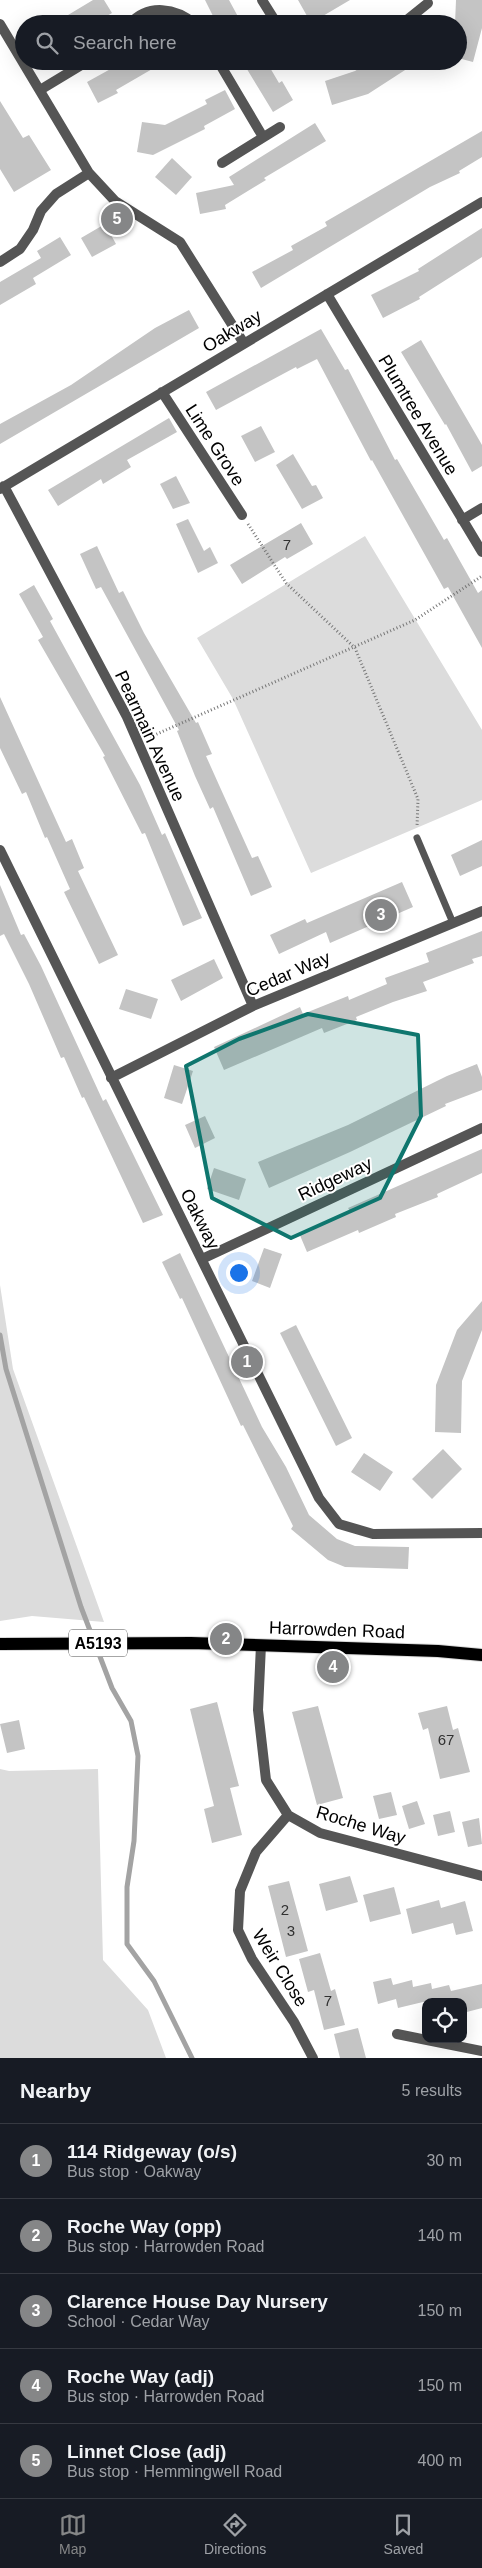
<!DOCTYPE html>
<html lang="en">
<head>
<meta charset="utf-8">
<style>
	:root { --surface:#171b24; --page:#242831; --text:#f1f3f6; --muted:#9ea1a6; --line:#363941; --accent:#858687 }
	body { margin:0; font-family:Helvetica,sans-serif; background:var(--page); color:var(--text) }
	.controls { position:absolute; right:15px; bottom:15px; display:grid; overflow:hidden; border-radius:10px; box-shadow:0 5px 20px #0002 }
	.controls button { width:45px; height:45px; display:grid; place-items:center; padding:0; border:0; border-bottom:1px solid var(--line); background:var(--surface); color:var(--text); font:25px sans-serif }
	.you { position:absolute; left:238px; top:1272px; width:18px; height:18px; margin:-12px; border:4px solid #fff; border-radius:50%; background:#1a73e8; box-shadow:0 0 0 8px #1a73e833 }
	.badge { display:grid; place-items:center; width:32px; height:32px; border-radius:50%; background:var(--accent); color:#fff; font-size:16px; font-weight:700 }
	.pin { position:absolute; translate:-50% -50%; border:2px solid #fff; box-shadow:0 1px 5px #0006 }
	.list { margin:0; padding:0; list-style:none }
	h2 { display:flex; justify-content:space-between; align-items:center; height:65px; margin:0; padding:0 20px; font-size:21px }
	h2 small { font-size:16px; font-weight:400; color:var(--muted) }
	.list li { display:grid; grid-template-columns:32px 1fr auto; gap:15px; align-items:center; box-sizing:border-box; height:75px; padding:0 20px; border-top:1px solid var(--line) }
	.list b { display:block; font-size:19px; white-space:nowrap }
	.list p { margin:0; font-size:16px; white-space:nowrap; color:var(--muted) }
	.list em { font-size:16px; font-style:normal; color:var(--muted) }
	.icon { flex:none; width:28px; height:28px; fill:none; stroke:currentColor; stroke-width:2; stroke-linecap:round; stroke-linejoin:round }
	.map { position:relative; flex:none; width:482px; height:2058px; overflow:hidden }
	.search { position:absolute; background:var(--surface); box-shadow:0 5px 20px #0002; left:15px; right:15px; top:15px; height:55px; display:flex; align-items:center; gap:12px; box-sizing:border-box; padding:0 18px; border-radius:28px; color:var(--muted); font-size:19px }
	.sheet { height:440px; background:var(--surface) }
	nav { display:flex; justify-content:space-around; align-items:center; box-sizing:border-box; height:70px; border-top:1px solid var(--line); background:var(--surface); font-size:14px; color:var(--muted) }
	nav a { display:grid; justify-items:center; gap:2px }
	nav .on { color:var(--accent) }
	.map>svg:first-child { display:block }
	.green { fill:#dcdcdc }
	.lines { fill:none; stroke-linecap:round; stroke-linejoin:round }
	.stream { stroke:#a3a3a3; stroke-width:5 }
	.building { fill:#c4c4c4 }
	.primary-casing { stroke:#dbdbdb; stroke-width:14 }
	.path { stroke:#777; stroke-width:3; stroke-dasharray:1 2.5; stroke-linecap:butt }
	.service { stroke:#555; stroke-width:7 }
	.minor { stroke:#555; stroke-width:10 }
	.primary { stroke:#000; stroke-width:12 }
	.marked { fill:#0f766e; fill-opacity:0.2; stroke:#0f766e; stroke-width:4; stroke-linejoin:round }
	.labels { text-anchor:middle; stroke-width:4; stroke-linejoin:round; paint-order:stroke }
	.number-label { font-size:15px; fill:#313131 }
	.shield { fill:#fff; stroke:#4c4c4c; stroke-width:1 }
	.shield-label { font-size:16px; font-weight:bold; fill:#000 }
	.street-label { font-size:18px; fill:#000; stroke:#fff }
</style>
</head>
<body>
<div class="map">
<svg width="482" height="2058" viewBox="0 0 482 2058">
	<rect width="100%" height="100%" fill="#fff"/>
	<path class="green" d="M 365,536 L 482,730 L 482,800 L 311,873 L 233,699 L 197,638 Z
		M 0,1285 L 13,1369 L 104,1622 L 32,1616 L 0,1621 Z
		M 0,1769 L 9,1771 L 98,1769 L 103,1960 L 148,2010 L 166,2058 L 0,2058 Z"/>
	<g class="lines">
		<path class="stream" d="M 0,1335 L 6,1369 L 81,1607 L 112,1688 L 131,1721 L 138,1756 L 134,1841 L 127,1887 L 127,1944 L 154,1981 L 192,2058"/>
	</g>
	<path class="building" d="M 93,0 L 104,0 L 112,13 L 93,24 L 53,24 Z
		M 205,0 L 229,0 L 242,24 L 217,24 Z
		M 298,0 L 350,0 L 311,23 Z
		M 456,0 L 482,0 L 482,28 L 473,62 L 458,58 L 458,24 L 455,24 Z
		M 125,61 L 166,61 L 116,90 L 118,93 L 98,103 L 87,82 Z
		M 242,61 L 266,61 L 279,83 L 282,81 L 293,100 L 273,112 Z
		M 371,61 L 419,61 L 368,94 L 332,105 L 325,81 L 355,71 Z
		M 225,90 L 235,109 L 204,126 L 205,129 L 153,155 L 137,152 L 142,122 L 165,125 L 207,104 L 205,100 Z
		M 0,101 L 23,138 L 29,135 L 51,170 L 14,192 L 0,169 Z
		M 315,123 L 326,141 L 264,178 L 266,180 L 225,205 L 226,209 L 200,214 L 196,193 L 234,185 L 229,177 Z
		M 482,131 L 482,157 L 459,171 L 460,173 L 430,187 L 261,288 L 252,272 L 293,250 L 291,246 L 327,226 L 325,222 Z
		M 172,158 L 192,177 L 176,195 L 155,177 Z
		M 105,224 L 116,244 L 92,257 L 81,238 Z
		M 482,228 L 482,257 L 419,297 L 420,299 L 383,318 L 371,295 L 419,271 L 418,269 Z
		M 60,237 L 71,255 L 33,278 L 36,284 L 0,305 L 0,282 L 41,258 L 37,251 Z
		M 189,310 L 199,328 L 0,444 L 0,424 L 71,385 L 155,328 Z
		M 321,329 L 345,370 L 348,369 L 395,460 L 397,459 L 444,540 L 447,538 L 478,593 L 482,590 L 482,648 L 448,587 L 444,589 L 372,460 L 371,461 L 317,359 L 297,369 L 296,367 L 216,410 L 206,392 Z
		M 421,340 L 482,445 L 482,466 L 472,472 L 446,424 L 445,425 L 401,352 Z
		M 169,418 L 177,432 L 127,460 L 131,467 L 103,484 L 101,479 L 58,506 L 48,490 Z
		M 261,426 L 275,452 L 255,462 L 241,436 Z
		M 293,454 L 312,486 L 316,485 L 323,498 L 302,509 L 276,465 Z
		M 176,476 L 190,503 L 173,509 L 160,484 Z
		M 188,519 L 204,551 L 210,547 L 218,563 L 198,573 L 176,524 Z
		M 301,523 L 313,544 L 287,559 L 285,557 L 242,584 L 230,565 Z
		M 97,546 L 119,593 L 123,591 L 144,633 L 196,723 L 198,722 L 212,754 L 206,756 L 219,785 L 252,858 L 258,856 L 272,887 L 251,896 L 213,807 L 210,809 L 195,776 L 177,731 L 179,730 L 101,587 L 96,589 L 80,554 Z
		M 34,585 L 53,619 L 50,621 L 140,785 L 162,835 L 165,833 L 202,918 L 183,926 L 145,833 L 142,834 L 103,757 L 105,756 L 38,640 L 43,637 L 19,594 Z
		M 0,697 L 66,842 L 72,839 L 84,868 L 78,871 L 118,955 L 99,964 L 64,892 L 70,889 L 47,837 L 45,838 L 26,792 L 22,794 L 0,748 Z
		M 482,840 L 482,866 L 460,876 L 451,855 Z
		M 402,882 L 413,907 L 330,943 L 326,932 L 279,954 L 270,935 L 305,919 L 307,923 Z
		M 0,885 L 21,935 L 24,934 L 41,966 L 103,1101 L 106,1099 L 163,1215 L 143,1223 L 84,1097 L 82,1098 L 64,1057 L 61,1058 L 29,984 L 4,934 L 0,936 Z
		M 482,931 L 482,956 L 472,959 L 474,963 L 423,982 L 427,991 L 393,1002 L 356,1017 L 357,1020 L 324,1033 L 322,1028 L 224,1070 L 214,1047 L 300,1007 L 303,1014 L 348,996 L 349,1000 L 387,984 L 385,978 L 429,962 L 426,953 Z
		M 214,959 L 223,978 L 181,1001 L 171,980 Z
		M 126,989 L 158,999 L 151,1019 L 119,1009 Z
		M 477,1064 L 482,1077 L 482,1090 L 445,1104 L 446,1106 L 350,1152 L 269,1188 L 258,1162 L 348,1125 L 447,1076 Z
		M 174,1065 L 193,1071 L 182,1104 L 164,1098 Z
		M 205,1116 L 215,1138 L 195,1148 L 185,1125 Z
		M 482,1149 L 482,1173 L 437,1194 L 438,1197 L 395,1214 L 396,1217 L 359,1233 L 358,1230 L 307,1252 L 299,1233 L 350,1211 L 348,1208 Z
		M 214,1168 L 246,1179 L 239,1200 L 207,1189 Z
		M 264,1248 L 282,1254 L 270,1288 L 252,1281 Z
		M 180,1253 L 262,1427 L 286,1467 L 309,1515 L 337,1539 L 355,1546 L 409,1547 L 408,1569 L 345,1567 L 328,1560 L 291,1529 L 293,1526 L 243,1425 L 241,1426 L 182,1298 L 180,1299 L 162,1262 Z
		M 482,1301 L 482,1330 L 462,1381 L 461,1433 L 435,1432 L 436,1385 L 457,1330 Z
		M 296,1325 L 352,1438 L 336,1446 L 280,1333 Z
		M 443,1449 L 462,1469 L 432,1499 L 412,1479 Z
		M 364,1453 L 393,1472 L 380,1491 L 351,1472 Z
		M 217,1702 L 239,1786 L 230,1788 L 242,1835 L 212,1843 L 204,1809 L 214,1806 L 190,1709 Z
		M 318,1706 L 343,1798 L 317,1805 L 292,1712 Z
		M 447,1706 L 453,1730 L 458,1728 L 470,1772 L 440,1779 L 428,1728 L 423,1730 L 418,1713 Z
		M 19,1720 L 25,1749 L 7,1753 L 0,1724 Z
		M 391,1792 L 397,1815 L 379,1819 L 373,1796 Z
		M 417,1801 L 425,1824 L 409,1829 L 402,1806 Z
		M 450,1811 L 455,1832 L 438,1836 L 433,1815 Z
		M 479,1818 L 482,1844 L 468,1847 L 462,1822 Z
		M 350,1876 L 358,1902 L 326,1911 L 319,1884 Z
		M 289,1881 L 308,1951 L 286,1957 L 268,1886 Z
		M 394,1887 L 401,1914 L 370,1922 L 363,1895 Z
		M 439,1900 L 441,1908 L 465,1901 L 473,1931 L 456,1935 L 453,1923 L 412,1934 L 406,1909 Z
		M 320,1953 L 331,1991 L 335,1989 L 345,2025 L 324,2030 L 314,1990 L 308,1992 L 299,1959 Z
		M 391,1978 L 393,1985 L 412,1980 L 413,1987 L 431,1983 L 432,1989 L 449,1985 L 451,1991 L 482,1984 L 482,2008 L 463,2013 L 463,2002 L 423,2002 L 398,2008 L 396,1999 L 378,2004 L 373,1982 Z
		M 358,2028 L 366,2058 L 340,2058 L 334,2034 Z"/>
	<g class="lines">
		<g class="primary-casing">
			<path id="primary" d="M 0,1644 L 191,1643 L 438,1651 L 482,1655"/>
		</g>
		<path class="path" d="M 248,524 L 286,583 L 355,648 L 418,799 L 417,827
			M 150,737 L 415,620 L 482,576"/>
		<path class="service" d="M 417,838 L 453,923"/>
		<path class="minor" d="M 262,0 L 277,24
			M 0,24 L 89,173 L 115,201 L 180,242 L 243,342
			M 130,24 C 148,3 176,8 195,24
			M 402,24 L 428,3
			M 218,61 L 263,137
			M 40,90 L 88,61
			M 222,163 L 280,127
			M 0,262 L 20,249 L 33,230 L 41,211 L 56,194 L 89,173
			M 327,294 L 482,552
			M 162,392 L 242,515
			M 4,486 L 127,717 L 253,1006
			M 0,489 L 482,202
			M 462,520 L 482,508
			M 0,850 L 319,1498 L 339,1524 L 373,1534 L 482,1533
			M 111,1078 L 253,1006 L 482,911
			M 202,1259 L 482,1128
			M 261,1645 L 258,1710 L 266,1780 L 288,1815 L 320,1833 L 482,1876
			M 288,1815 L 256,1852 L 240,1891 L 238,1930 L 252,1959 L 294,2022 L 313,2058
			M 397,2034 L 482,2051"/>
		<use href="#primary" class="primary"/>
	</g>
	<path class="marked" d="M 308,1014 L 418,1035 L 421,1116 L 380,1198 L 291,1238 L 212,1198 L 186,1066 L 239,1039 Z"/>
	<g class="labels">
		<g class="number-label">
			<text x="287" y="550">7</text>
			<text x="446" y="1745">67</text>
			<text x="285" y="1915">2</text>
			<text x="291" y="1936">3</text>
			<text x="328" y="2006">7</text>
		</g>
		<rect class="shield" x="69" y="1629.5" width="58" height="27" rx="4"/>
		<g class="shield-label">
			<text x="98" y="1649">A5193</text>
		</g>
		<g class="street-label">
			<text transform="translate(232 331) rotate(-31)" y="6">Oakway</text>
			<text transform="translate(418 415) rotate(59)" y="6">Plumtree Avenue</text>
			<text transform="translate(215 445) rotate(57)" y="6">Lime Grove</text>
			<text transform="translate(150 736) rotate(65)" y="6">Pearmain Avenue</text>
			<text transform="translate(288 974) rotate(-23)" y="6">Cedar Way</text>
			<text transform="translate(335 1179) rotate(-25)" y="6">Ridgeway</text>
			<text transform="translate(200 1219) rotate(63)" y="6">Oakway</text>
			<text transform="translate(337 1630) rotate(2)" y="6">Harrowden Road</text>
			<text transform="translate(361 1825) rotate(17)" y="6">Roche Way</text>
			<text transform="translate(280 1968) rotate(58)" y="6">Weir Close</text>
		</g>
	</g>
</svg>
<div class="controls">
<button><svg class="icon" aria-label="locate" viewBox="0 0 24 24"><circle cx="12" cy="12" r="6"/><path d="M12 2v4M12 18v4M2 12h4M18 12h4"/></svg></button>
</div>
<div class="you"></div>
<div class="pin badge" style="left:247px;top:1362px">1</div>
<div class="pin badge" style="left:226px;top:1639px">2</div>
<div class="pin badge" style="left:381px;top:915px">3</div>
<div class="pin badge" style="left:333px;top:1667px">4</div>
<div class="pin badge" style="left:117px;top:219px">5</div>
<div class="search"><svg class="icon" aria-label="search" viewBox="0 0 24 24"><circle cx="10" cy="10" r="6"/><path d="M15 15l6 6"/></svg>Search here</div>
</div>
<section class="sheet">
<h2>Nearby<small>5 results</small></h2>
<ul class="list">
<li><span class="badge">1</span><div><b>114 Ridgeway (o/s)</b><p>Bus stop · Oakway</p></div><em>30 m</em></li>
<li><span class="badge">2</span><div><b>Roche Way (opp)</b><p>Bus stop · Harrowden Road</p></div><em>140 m</em></li>
<li><span class="badge">3</span><div><b>Clarence House Day Nursery</b><p>School · Cedar Way</p></div><em>150 m</em></li>
<li><span class="badge">4</span><div><b>Roche Way (adj)</b><p>Bus stop · Harrowden Road</p></div><em>150 m</em></li>
<li><span class="badge">5</span><div><b>Linnet Close (adj)</b><p>Bus stop · Hemmingwell Road</p></div><em>400 m</em></li>
</ul>
</section>
<nav>
<a class="on"><svg class="icon" aria-label="map" viewBox="0 0 24 24"><path d="M3 6l6-2 6 2 6-2v14l-6 2-6-2-6 2zM9 4v14M15 6v14"/></svg>Map</a>
<a><svg class="icon" aria-label="directions" viewBox="0 0 24 24"><path d="M12 3l9 9-9 9-9-9zM9 14v-3h6M13 9l2 2-2 2"/></svg>Directions</a>
<a><svg class="icon" aria-label="saved" viewBox="0 0 24 24"><path d="M7 4h10v16l-5-4-5 4z"/></svg>Saved</a>
</nav>
</body>
</html>
